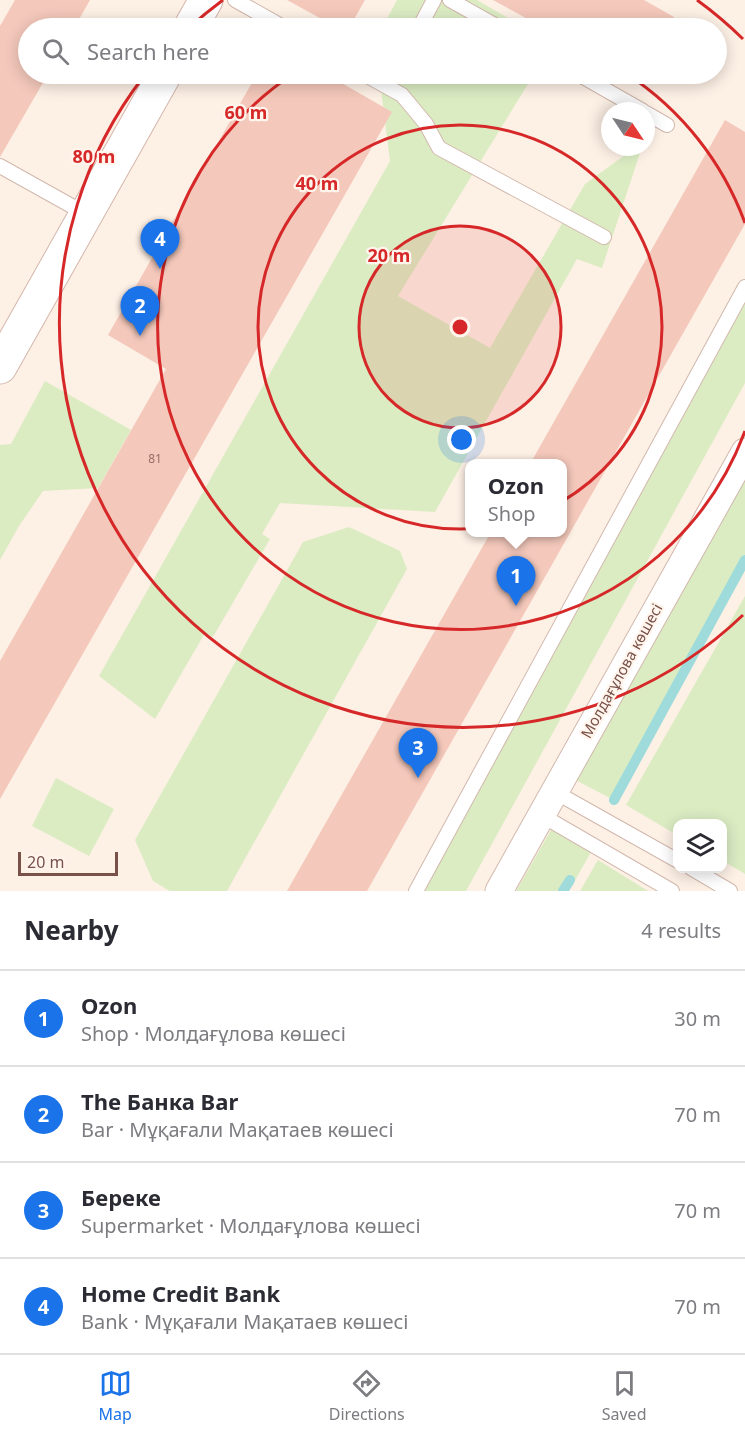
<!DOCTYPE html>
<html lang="en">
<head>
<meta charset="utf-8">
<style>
	:root { --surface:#fff; --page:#f2f2f3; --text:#2b2b33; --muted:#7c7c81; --line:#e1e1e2; --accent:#1a73e8 }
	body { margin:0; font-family:"Noto Sans",sans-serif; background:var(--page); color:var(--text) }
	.controls { position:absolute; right:18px; bottom:18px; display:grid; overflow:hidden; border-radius:12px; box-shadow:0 3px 15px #0003 }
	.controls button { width:54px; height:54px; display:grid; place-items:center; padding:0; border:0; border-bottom:2px solid var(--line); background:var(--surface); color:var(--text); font:30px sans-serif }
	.compass { position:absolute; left:601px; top:102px; width:54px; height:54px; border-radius:50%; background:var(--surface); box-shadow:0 3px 15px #0003; rotate:125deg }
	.scale { position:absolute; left:18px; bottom:15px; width:100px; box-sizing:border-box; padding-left:6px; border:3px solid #785149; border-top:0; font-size:16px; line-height:21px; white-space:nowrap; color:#785149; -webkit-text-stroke:4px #fff5ed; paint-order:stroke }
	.you { position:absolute; left:462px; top:440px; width:21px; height:21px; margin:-15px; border:4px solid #fff; border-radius:50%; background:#1a73e8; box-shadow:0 0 0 9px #1a73e833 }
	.badge { display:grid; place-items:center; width:39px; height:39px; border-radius:50%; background:var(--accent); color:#fff; font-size:20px; font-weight:700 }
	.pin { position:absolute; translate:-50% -50px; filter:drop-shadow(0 2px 3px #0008) }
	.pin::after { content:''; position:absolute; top:32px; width:21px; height:18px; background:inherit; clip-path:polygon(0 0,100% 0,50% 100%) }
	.popup { position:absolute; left:465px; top:459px; width:102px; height:78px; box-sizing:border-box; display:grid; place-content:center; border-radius:12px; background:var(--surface); filter:drop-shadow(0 2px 4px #0005); font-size:20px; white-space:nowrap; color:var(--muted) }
	.popup b { font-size:22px; color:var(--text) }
	.popup::after { content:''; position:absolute; left:50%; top:100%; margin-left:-12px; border:12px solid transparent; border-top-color:var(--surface) }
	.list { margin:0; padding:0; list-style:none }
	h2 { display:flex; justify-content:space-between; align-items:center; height:78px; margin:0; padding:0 24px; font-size:26px }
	h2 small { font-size:20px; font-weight:400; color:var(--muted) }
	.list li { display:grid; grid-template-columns:39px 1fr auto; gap:18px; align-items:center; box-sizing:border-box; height:96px; padding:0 24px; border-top:2px solid var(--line) }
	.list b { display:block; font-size:22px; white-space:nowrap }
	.list p { margin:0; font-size:20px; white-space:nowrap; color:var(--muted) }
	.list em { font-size:20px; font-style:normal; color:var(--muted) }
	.icon { flex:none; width:33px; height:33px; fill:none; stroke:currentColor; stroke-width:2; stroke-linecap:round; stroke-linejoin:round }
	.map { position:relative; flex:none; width:745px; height:891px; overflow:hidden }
	.search { position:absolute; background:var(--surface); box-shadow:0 3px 15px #0003; left:18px; right:18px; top:18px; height:66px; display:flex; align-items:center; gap:15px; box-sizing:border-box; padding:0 21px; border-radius:33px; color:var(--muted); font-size:22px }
	.sheet { height:462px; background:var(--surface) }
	nav { display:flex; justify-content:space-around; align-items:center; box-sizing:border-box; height:84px; border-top:2px solid var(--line); background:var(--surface); font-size:16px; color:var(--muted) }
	nav a { display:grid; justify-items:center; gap:3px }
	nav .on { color:var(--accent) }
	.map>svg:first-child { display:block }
	.green { fill:#dbecc3 }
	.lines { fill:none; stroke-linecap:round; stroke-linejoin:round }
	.stream { stroke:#9edbda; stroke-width:10 }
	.building { fill:#f4c8bb }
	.service-casing { stroke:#d2b8ad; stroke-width:16 }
	.minor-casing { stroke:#d2b8ad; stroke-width:29 }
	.secondary-casing { stroke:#d5b6ab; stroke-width:35 }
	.service { stroke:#fff; stroke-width:14 }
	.minor { stroke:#fff; stroke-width:27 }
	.secondary { stroke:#fff; stroke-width:33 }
	.ring { fill:none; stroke:#d62828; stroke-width:3 }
	.labels { text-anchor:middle; stroke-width:4.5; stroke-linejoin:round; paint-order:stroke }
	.number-label { font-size:12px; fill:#976f66 }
	.street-label { font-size:15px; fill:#785149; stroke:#fff5ed }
	.centre { fill:#d62828; stroke:#fff5ed; stroke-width:3 }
	.ring-label { font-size:18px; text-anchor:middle; font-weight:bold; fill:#d62828; stroke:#fff5ed; stroke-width:4.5; stroke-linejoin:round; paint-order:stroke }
</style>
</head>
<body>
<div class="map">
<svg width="745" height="891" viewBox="0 0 745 891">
	<rect width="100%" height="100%" fill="#fdf0e5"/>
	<path class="green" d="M 397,0 L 477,0 L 525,28 L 382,28 Z
		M 379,74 L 534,74 L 398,296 L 490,348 L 585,184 L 636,147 L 642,147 L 602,268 L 577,259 L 435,512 L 280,503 L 262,534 L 270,539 L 213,637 L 205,633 L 155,719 L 99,676 L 390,161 Z
		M 745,287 L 745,383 L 466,891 L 417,891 Z
		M 45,381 L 131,430 L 98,488 L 43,491 L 19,526 L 0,560 L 0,445 L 11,444 Z
		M 745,452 L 745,570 L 614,800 L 564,774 Z
		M 349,527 L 400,551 L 407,569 L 227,891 L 170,891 L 153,881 L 135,840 L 303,542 Z
		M 745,596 L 745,874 L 723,861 L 722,824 L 678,824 L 677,835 L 626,805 Z
		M 56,778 L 114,809 L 89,856 L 32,826 Z
		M 551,830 L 591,852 L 569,891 L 516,891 Z
		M 598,860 L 648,891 L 580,891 Z"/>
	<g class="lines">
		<path class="stream" d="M 614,800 L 745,560
			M 563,891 L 570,880"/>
	</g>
	<path class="building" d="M 15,0 L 90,0 L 74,28 L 28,28 L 28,74 L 48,74 L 0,157 L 0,26 Z
		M 287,0 L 365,0 L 349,28 L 338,28 Z
		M 493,0 L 644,0 L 674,17 L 668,28 L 544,28 Z
		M 257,74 L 326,74 L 392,112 L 0,799 L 0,661 L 166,369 L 108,335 Z
		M 725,120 L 745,132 L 745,224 L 367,891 L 287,891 L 491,532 L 562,532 L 562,464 L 530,464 Z"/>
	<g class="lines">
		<g class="service-casing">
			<path id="service" d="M 235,0 L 285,28
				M 450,0 L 500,28
				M 419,28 L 434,0
				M 364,74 L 402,95 L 426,124 L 439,148 L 604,237
				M 578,74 L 643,111
				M 646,113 L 667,125
				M 0,166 L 86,214
				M 555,792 L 678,861
				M 541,815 L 672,891
				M 691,868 L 730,891
				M 416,891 L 745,287"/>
		</g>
		<g class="minor-casing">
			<path id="minor" d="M 499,891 L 745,452"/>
		</g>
		<g class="secondary-casing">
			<path id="secondary" d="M 190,28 L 206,0
				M 0,367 L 165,74"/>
		</g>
		<use href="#service" class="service"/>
		<use href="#minor" class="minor"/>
		<use href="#secondary" class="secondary"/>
	</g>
	<circle cx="460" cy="327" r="101" fill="#d62828" fill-opacity=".12"/>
	<g class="ring">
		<circle cx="460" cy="327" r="101"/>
		<circle cx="460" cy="327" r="202"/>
		<path d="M745 431A303 303 0 1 1 293 74M410 28A303 303 0 0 1 510 28M627 74A303 303 0 0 1 745 223"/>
		<path d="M743 615A404 404 0 0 1 144 76M190 27A404 404 0 0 1 223 0M697 0A404 404 0 0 1 743 39"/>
	</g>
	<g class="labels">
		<g class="number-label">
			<text x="155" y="463">81</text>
		</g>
		<g class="street-label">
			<text transform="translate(622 671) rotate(-61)" y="5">Молдағұлова көшесі</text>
		</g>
	</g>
	<circle cx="460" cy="327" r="9" class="centre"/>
	<g class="ring-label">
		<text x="246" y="119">60 m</text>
		<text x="94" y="163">80 m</text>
		<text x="317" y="190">40 m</text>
		<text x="389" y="262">20 m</text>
	</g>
</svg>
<div class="controls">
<button><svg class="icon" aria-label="layers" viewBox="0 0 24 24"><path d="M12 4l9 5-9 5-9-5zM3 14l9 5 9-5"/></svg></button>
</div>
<svg class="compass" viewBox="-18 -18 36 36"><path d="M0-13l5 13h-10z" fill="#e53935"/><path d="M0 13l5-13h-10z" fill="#7c7c81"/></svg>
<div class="scale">20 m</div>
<div class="you"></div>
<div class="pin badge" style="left:516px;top:606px">1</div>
<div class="popup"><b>Ozon</b>Shop</div>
<div class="pin badge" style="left:140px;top:336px">2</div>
<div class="pin badge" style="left:418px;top:778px">3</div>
<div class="pin badge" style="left:160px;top:269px">4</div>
<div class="search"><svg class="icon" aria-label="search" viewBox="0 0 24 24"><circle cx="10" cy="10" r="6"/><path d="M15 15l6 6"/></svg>Search here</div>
</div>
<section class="sheet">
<h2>Nearby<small>4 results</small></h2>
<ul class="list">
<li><span class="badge">1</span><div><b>Ozon</b><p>Shop · Молдағұлова көшесі</p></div><em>30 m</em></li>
<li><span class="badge">2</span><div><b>The Банка Bar</b><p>Bar · Мұқағали Мақатаев көшесі</p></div><em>70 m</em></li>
<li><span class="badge">3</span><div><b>Береке</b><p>Supermarket · Молдағұлова көшесі</p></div><em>70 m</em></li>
<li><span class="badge">4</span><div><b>Home Credit Bank</b><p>Bank · Мұқағали Мақатаев көшесі</p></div><em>70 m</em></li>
</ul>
</section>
<nav>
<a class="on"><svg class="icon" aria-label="map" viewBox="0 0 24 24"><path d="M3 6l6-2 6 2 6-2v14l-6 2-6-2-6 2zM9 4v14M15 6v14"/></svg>Map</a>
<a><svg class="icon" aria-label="directions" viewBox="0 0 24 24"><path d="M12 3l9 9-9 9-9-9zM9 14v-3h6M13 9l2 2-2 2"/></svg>Directions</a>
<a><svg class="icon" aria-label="saved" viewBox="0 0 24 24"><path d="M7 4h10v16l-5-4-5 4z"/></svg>Saved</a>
</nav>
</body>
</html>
